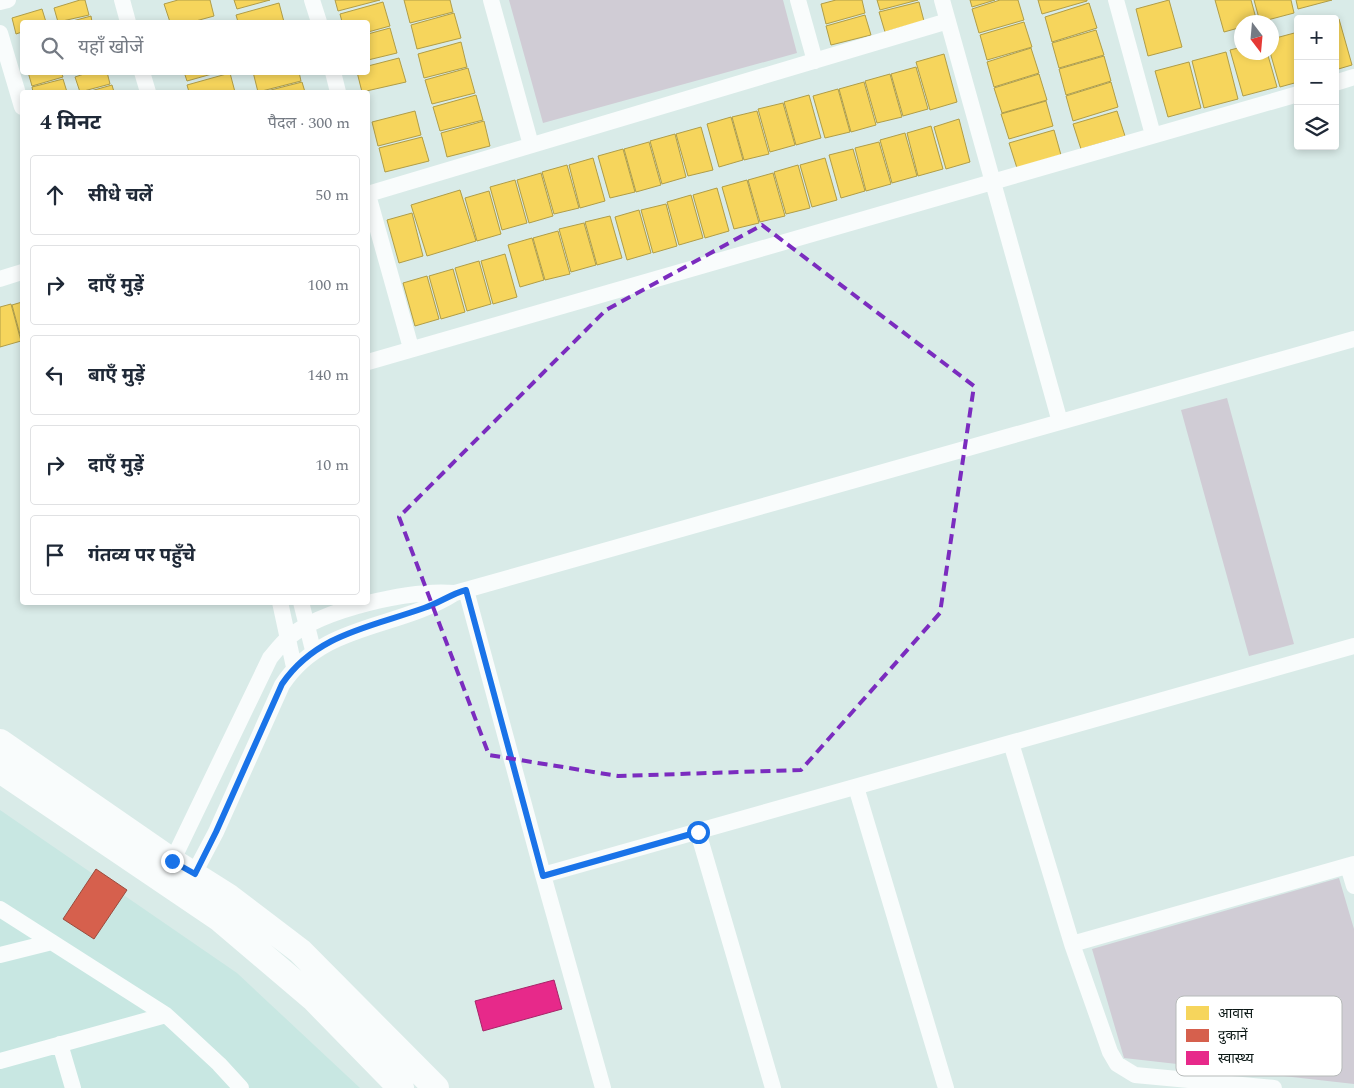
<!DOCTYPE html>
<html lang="hi">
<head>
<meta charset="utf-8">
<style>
	:root { --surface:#fff; --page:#f6f6f7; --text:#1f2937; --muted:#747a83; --line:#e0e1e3 }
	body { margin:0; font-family:Spectral,"Noto Sans Devanagari",serif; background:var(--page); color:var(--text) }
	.controls { position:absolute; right:15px; top:15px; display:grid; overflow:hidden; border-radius:5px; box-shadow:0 2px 8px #0003 }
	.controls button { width:45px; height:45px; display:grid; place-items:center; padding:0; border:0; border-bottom:1px solid var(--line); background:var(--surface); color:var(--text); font:25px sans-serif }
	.compass { position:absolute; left:1234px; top:15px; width:45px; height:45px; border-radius:50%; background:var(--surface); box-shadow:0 2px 8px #0003; rotate:164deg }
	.stop { position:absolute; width:15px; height:15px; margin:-11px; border:4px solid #1a73e8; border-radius:50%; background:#fff }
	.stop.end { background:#1a73e8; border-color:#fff; box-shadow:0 1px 5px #0008 }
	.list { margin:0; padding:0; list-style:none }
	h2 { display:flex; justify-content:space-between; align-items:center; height:65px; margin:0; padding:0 20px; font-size:21px }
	h2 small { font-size:16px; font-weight:400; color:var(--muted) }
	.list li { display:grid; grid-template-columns:32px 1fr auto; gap:15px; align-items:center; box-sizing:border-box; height:80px; margin:0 10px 10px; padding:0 10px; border:1px solid var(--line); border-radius:5px }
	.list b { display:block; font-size:19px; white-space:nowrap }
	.list em { font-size:16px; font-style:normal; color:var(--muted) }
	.icon { flex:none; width:28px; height:28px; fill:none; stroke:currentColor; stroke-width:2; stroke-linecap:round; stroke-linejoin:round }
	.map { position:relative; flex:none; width:1354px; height:1088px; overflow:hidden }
	.search { position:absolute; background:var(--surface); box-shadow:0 2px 8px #0003; left:20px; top:20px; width:350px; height:55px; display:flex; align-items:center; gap:12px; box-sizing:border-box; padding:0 18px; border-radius:5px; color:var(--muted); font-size:19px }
	.panel { position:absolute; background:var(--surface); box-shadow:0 2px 8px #0003; left:20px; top:90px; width:350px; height:515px; border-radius:5px }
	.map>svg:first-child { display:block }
	.built { fill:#c8e7e2 }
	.green { fill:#d0ccd5 }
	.homes { fill:#f6d55c; stroke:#b09d47 }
	.shops { fill:#d6604d; stroke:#9a4b3d }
	.health { fill:#e7298a; stroke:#a62468 }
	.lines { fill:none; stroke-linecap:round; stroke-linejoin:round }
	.minor { stroke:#f9fcfc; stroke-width:16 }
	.primary { stroke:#f9fcfc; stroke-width:26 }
	.route { stroke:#1a73e8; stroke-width:6 }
	.marked { fill:none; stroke:#7b2cbf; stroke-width:4; stroke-dasharray:10 6; stroke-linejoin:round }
	.key { fill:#fff; stroke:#b6bab9; stroke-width:1 }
	.key-label { font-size:14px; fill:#0d1917 }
</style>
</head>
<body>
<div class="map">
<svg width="1354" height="1088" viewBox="0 0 1354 1088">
	<rect width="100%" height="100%" fill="#d9ebe8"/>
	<path class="built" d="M 0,810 L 237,973 L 360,1088 L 0,1088 Z"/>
	<path class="green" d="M 509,0 L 783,0 L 797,53 L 543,123 Z
		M 1227,398 L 1294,644 L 1249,656 L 1181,410 Z
		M 1339,878 L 1354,929 L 1354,1084 L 1124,1058 L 1092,949 Z"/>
	<path class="homes" d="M 80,0 L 85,0 L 89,15 L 58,22 L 54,8 Z
		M 178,0 L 210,0 L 214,16 L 192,22 L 170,22 L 164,4 Z
		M 234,0 L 270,0 L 237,9 Z
		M 335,0 L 380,0 L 338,11 Z
		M 404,0 L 450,0 L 453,12 L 410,23 Z
		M 836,0 L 862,0 L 865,13 L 826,24 L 821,4 Z
		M 877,0 L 918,0 L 880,10 Z
		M 970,0 L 995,0 L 972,7 Z
		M 1000,0 L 1018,0 L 1024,20 L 979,33 L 972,9 Z
		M 1038,0 L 1087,0 L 1087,1 L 1042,14 Z
		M 1169,0 L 1182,47 L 1148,56 L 1136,9 Z
		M 1215,0 L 1251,0 L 1257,22 L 1242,22 L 1242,27 L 1224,32 Z
		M 1254,0 L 1291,0 L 1294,13 L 1260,22 Z
		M 1296,0 L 1332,0 L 1298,9 Z
		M 383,2 L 390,26 L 368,32 L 368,22 L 342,22 L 340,14 Z
		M 919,2 L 924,21 L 885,32 L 879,12 Z
		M 279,3 L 284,22 L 238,22 L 236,15 Z
		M 1089,3 L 1097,28 L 1052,42 L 1045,17 Z
		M 42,9 L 46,22 L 22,22 L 22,32 L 16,34 L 12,18 Z
		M 454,13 L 461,38 L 417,49 L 411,25 Z
		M 865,15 L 871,35 L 831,45 L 826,26 Z
		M 91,16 L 92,22 L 69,22 Z
		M 1339,19 L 1352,65 L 1335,70 L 1335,20 Z
		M 1024,22 L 1032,47 L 987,60 L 980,35 Z
		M 390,28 L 397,53 L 368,60 L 368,34 Z
		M 1096,30 L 1104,55 L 1059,68 L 1052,43 Z
		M 1298,32 L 1298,82 L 1280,87 L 1270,52 L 1272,39 Z
		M 461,42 L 467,67 L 424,78 L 418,54 Z
		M 1242,47 L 1242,52 L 1267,52 L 1277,87 L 1243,96 L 1230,50 Z
		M 1031,48 L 1039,73 L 994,87 L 987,62 Z
		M 1226,52 L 1238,99 L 1204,108 L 1192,61 Z
		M 944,54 L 957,102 L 930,110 L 916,62 Z
		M 1104,56 L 1111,81 L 1066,95 L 1059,69 Z
		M 399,58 L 406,82 L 362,92 L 357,72 L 368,72 L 368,66 Z
		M 1189,62 L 1201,108 L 1168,117 L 1155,71 Z
		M 916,67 L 928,109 L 903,116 L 891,74 Z
		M 468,68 L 475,93 L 432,104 L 425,80 Z
		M 28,72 L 61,72 L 63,77 L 32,86 Z
		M 90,72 L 107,72 L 110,84 L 80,92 L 75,77 Z
		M 184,72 L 219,72 L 187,81 Z
		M 253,72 L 299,72 L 301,81 L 258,92 Z
		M 230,73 L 235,92 L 189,92 L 187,85 Z
		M 890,74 L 902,117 L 877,123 L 865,81 Z
		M 1039,74 L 1047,100 L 1002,113 L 994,88 Z
		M 63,79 L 67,92 L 33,92 L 32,87 Z
		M 302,82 L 305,92 L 263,92 Z
		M 864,82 L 876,125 L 851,132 L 839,89 Z
		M 1111,82 L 1118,107 L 1073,121 L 1066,96 Z
		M 112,85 L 114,92 L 87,92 Z
		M 838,89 L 850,132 L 825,138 L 813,96 Z
		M 476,95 L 483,120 L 440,131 L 433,107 Z
		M 809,95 L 821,138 L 796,145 L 784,102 Z
		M 1046,101 L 1053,126 L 1009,139 L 1001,114 Z
		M 783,103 L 795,145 L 770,152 L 758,109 Z
		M 415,111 L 421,135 L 378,146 L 372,122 Z
		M 757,111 L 769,154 L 744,160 L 732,117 Z
		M 1117,111 L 1125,136 L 1081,149 L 1073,124 Z
		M 731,117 L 743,160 L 719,167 L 707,124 Z
		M 959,119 L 970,162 L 946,169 L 934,127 Z
		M 484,121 L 490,146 L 447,157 L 441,133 Z
		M 931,126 L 943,169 L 918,176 L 907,133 Z
		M 701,127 L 713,170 L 688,176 L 676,134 Z
		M 1054,130 L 1061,155 L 1017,168 L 1009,143 Z
		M 905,133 L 917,176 L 892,183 L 880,140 Z
		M 675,134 L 686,177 L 662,184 L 650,141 Z
		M 422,137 L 429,161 L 385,172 L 379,148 Z
		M 649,142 L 661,185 L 636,192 L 624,149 Z
		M 879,142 L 891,184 L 866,191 L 855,148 Z
		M 623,149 L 635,192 L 610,198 L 598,156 Z
		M 853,149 L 865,191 L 841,198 L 829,155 Z
		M 593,158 L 605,201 L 580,208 L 569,165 Z
		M 825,158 L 837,200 L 812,207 L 800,165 Z
		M 567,165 L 579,208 L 554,214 L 542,172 Z
		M 798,165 L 810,208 L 786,214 L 774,172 Z
		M 541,173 L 553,216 L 529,223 L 517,180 Z
		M 773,173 L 785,216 L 760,222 L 748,180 Z
		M 515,180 L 527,223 L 502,230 L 490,187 Z
		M 747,180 L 759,223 L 734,229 L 722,187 Z
		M 717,188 L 729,231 L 705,238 L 693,195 Z
		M 460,190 L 476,241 L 427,256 L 411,205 Z
		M 489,191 L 501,234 L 477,241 L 465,198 Z
		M 691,195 L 703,238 L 679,245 L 667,202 Z
		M 666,204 L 677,246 L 653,253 L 641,210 Z
		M 639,210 L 651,253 L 627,260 L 615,217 Z
		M 412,213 L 423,256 L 399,263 L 387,220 Z
		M 610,216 L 622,258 L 597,265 L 585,222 Z
		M 584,223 L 596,265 L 571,272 L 559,229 Z
		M 558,231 L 570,274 L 545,280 L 533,238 Z
		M 532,238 L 544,280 L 520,287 L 508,245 Z
		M 505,254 L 517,297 L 493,304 L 481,261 Z
		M 479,261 L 491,304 L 467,311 L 455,268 Z
		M 453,269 L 465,312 L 441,319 L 429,276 Z
		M 427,276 L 439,319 L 415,326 L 403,283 Z
		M 22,302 L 22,342 L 12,305 Z
		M 11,304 L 21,341 L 0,347 L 0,307 Z"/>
	<path class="shops" d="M 96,869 L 127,890 L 94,939 L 63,919 Z"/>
	<path class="health" d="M 554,980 L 562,1009 L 483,1031 L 475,1001 Z"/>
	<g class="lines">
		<path class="minor" d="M 122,0 L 128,22
			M 312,0 L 319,22
			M 491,0 L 531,145
			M 798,0 L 815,61
			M 942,0 L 1060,422
			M 1116,0 L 1153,135
			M 0,2 L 8,0
			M 0,33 L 22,107
			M 142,72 L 148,92
			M 333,72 L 338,92
			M 1335,83 L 1354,77
			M 368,194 L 948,21
			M 368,195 L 411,348
			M 0,279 L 22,272
			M 368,362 L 1298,94
			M 466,590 L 543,875 L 603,1088
			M 280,602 L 294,667
			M 301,602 L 313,650
			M 1011,743 L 1072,944 L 1110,1052 L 1117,1064 L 1135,1075 L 1274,1088
			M 856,787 L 946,1088
			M 698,832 L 773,1088
			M 1348,866 L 1354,886
			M 168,870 L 270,658 C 276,651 281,644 288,638 C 322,609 411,589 455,593
			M 543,875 L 1354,646
			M 189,883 L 216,832 L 282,685 C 323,622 397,630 455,593 L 1354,339
			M 0,909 L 166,1015 L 219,1064 L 241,1088
			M 1072,944 L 1354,864
			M 0,955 L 52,942
			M 60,1044 L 73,1088
			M 0,1061 L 166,1015"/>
		<path class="primary" d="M 0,742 L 172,861 L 229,897 L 300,951 L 436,1088
			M 0,770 L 220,919 L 313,998 L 401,1088"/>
	</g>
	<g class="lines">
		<path class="route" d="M 172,861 L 195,874 L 216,832 L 282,684 C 316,634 371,627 424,608 C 439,603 451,594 466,590 L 543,876 L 698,832"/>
	</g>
	<path class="marked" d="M 762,225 L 974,386 L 940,613 L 801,770 L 618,776 L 489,755 L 399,517 L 606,310 Z"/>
	<rect x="1176" y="996" width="166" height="80" rx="8" class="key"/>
	<rect x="1186" y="1006" width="23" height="14" fill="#f6d55c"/>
	<rect x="1186" y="1029" width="23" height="13" fill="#d6604d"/>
	<rect x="1186" y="1051" width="23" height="14" fill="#e7298a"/>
	<g class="key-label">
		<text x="1218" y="1018">आवास</text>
		<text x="1218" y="1040">दुकानें</text>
		<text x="1218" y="1063">स्वास्थ्य</text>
	</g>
</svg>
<div class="controls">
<button>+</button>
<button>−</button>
<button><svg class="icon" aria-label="layers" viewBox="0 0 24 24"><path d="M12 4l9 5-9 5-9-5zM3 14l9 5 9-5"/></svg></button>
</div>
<svg class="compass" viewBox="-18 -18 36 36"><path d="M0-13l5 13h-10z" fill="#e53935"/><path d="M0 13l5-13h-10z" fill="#747a83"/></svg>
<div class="stop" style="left:698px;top:832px"></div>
<div class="stop end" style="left:172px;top:861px"></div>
<div class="search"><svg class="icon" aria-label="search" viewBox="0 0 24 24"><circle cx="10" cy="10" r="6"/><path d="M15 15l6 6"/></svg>यहाँ खोजें</div>
<section class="panel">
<h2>4 मिनट<small>पैदल · 300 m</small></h2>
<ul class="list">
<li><svg class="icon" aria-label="ahead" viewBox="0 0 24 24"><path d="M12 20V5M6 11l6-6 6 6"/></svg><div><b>सीधे चलें</b></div><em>50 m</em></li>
<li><svg class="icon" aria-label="right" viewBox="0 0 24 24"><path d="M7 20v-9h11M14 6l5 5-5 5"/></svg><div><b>दाएँ मुड़ें</b></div><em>100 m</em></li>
<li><svg class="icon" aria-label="left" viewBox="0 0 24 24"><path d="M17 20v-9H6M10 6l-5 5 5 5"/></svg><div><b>बाएँ मुड़ें</b></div><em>140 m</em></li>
<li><svg class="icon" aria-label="right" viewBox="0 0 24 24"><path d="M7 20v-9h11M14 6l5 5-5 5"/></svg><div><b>दाएँ मुड़ें</b></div><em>10 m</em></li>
<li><svg class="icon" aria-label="arrive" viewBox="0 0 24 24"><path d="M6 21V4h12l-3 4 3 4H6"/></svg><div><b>गंतव्य पर पहुँचे</b></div></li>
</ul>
</section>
</div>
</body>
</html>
